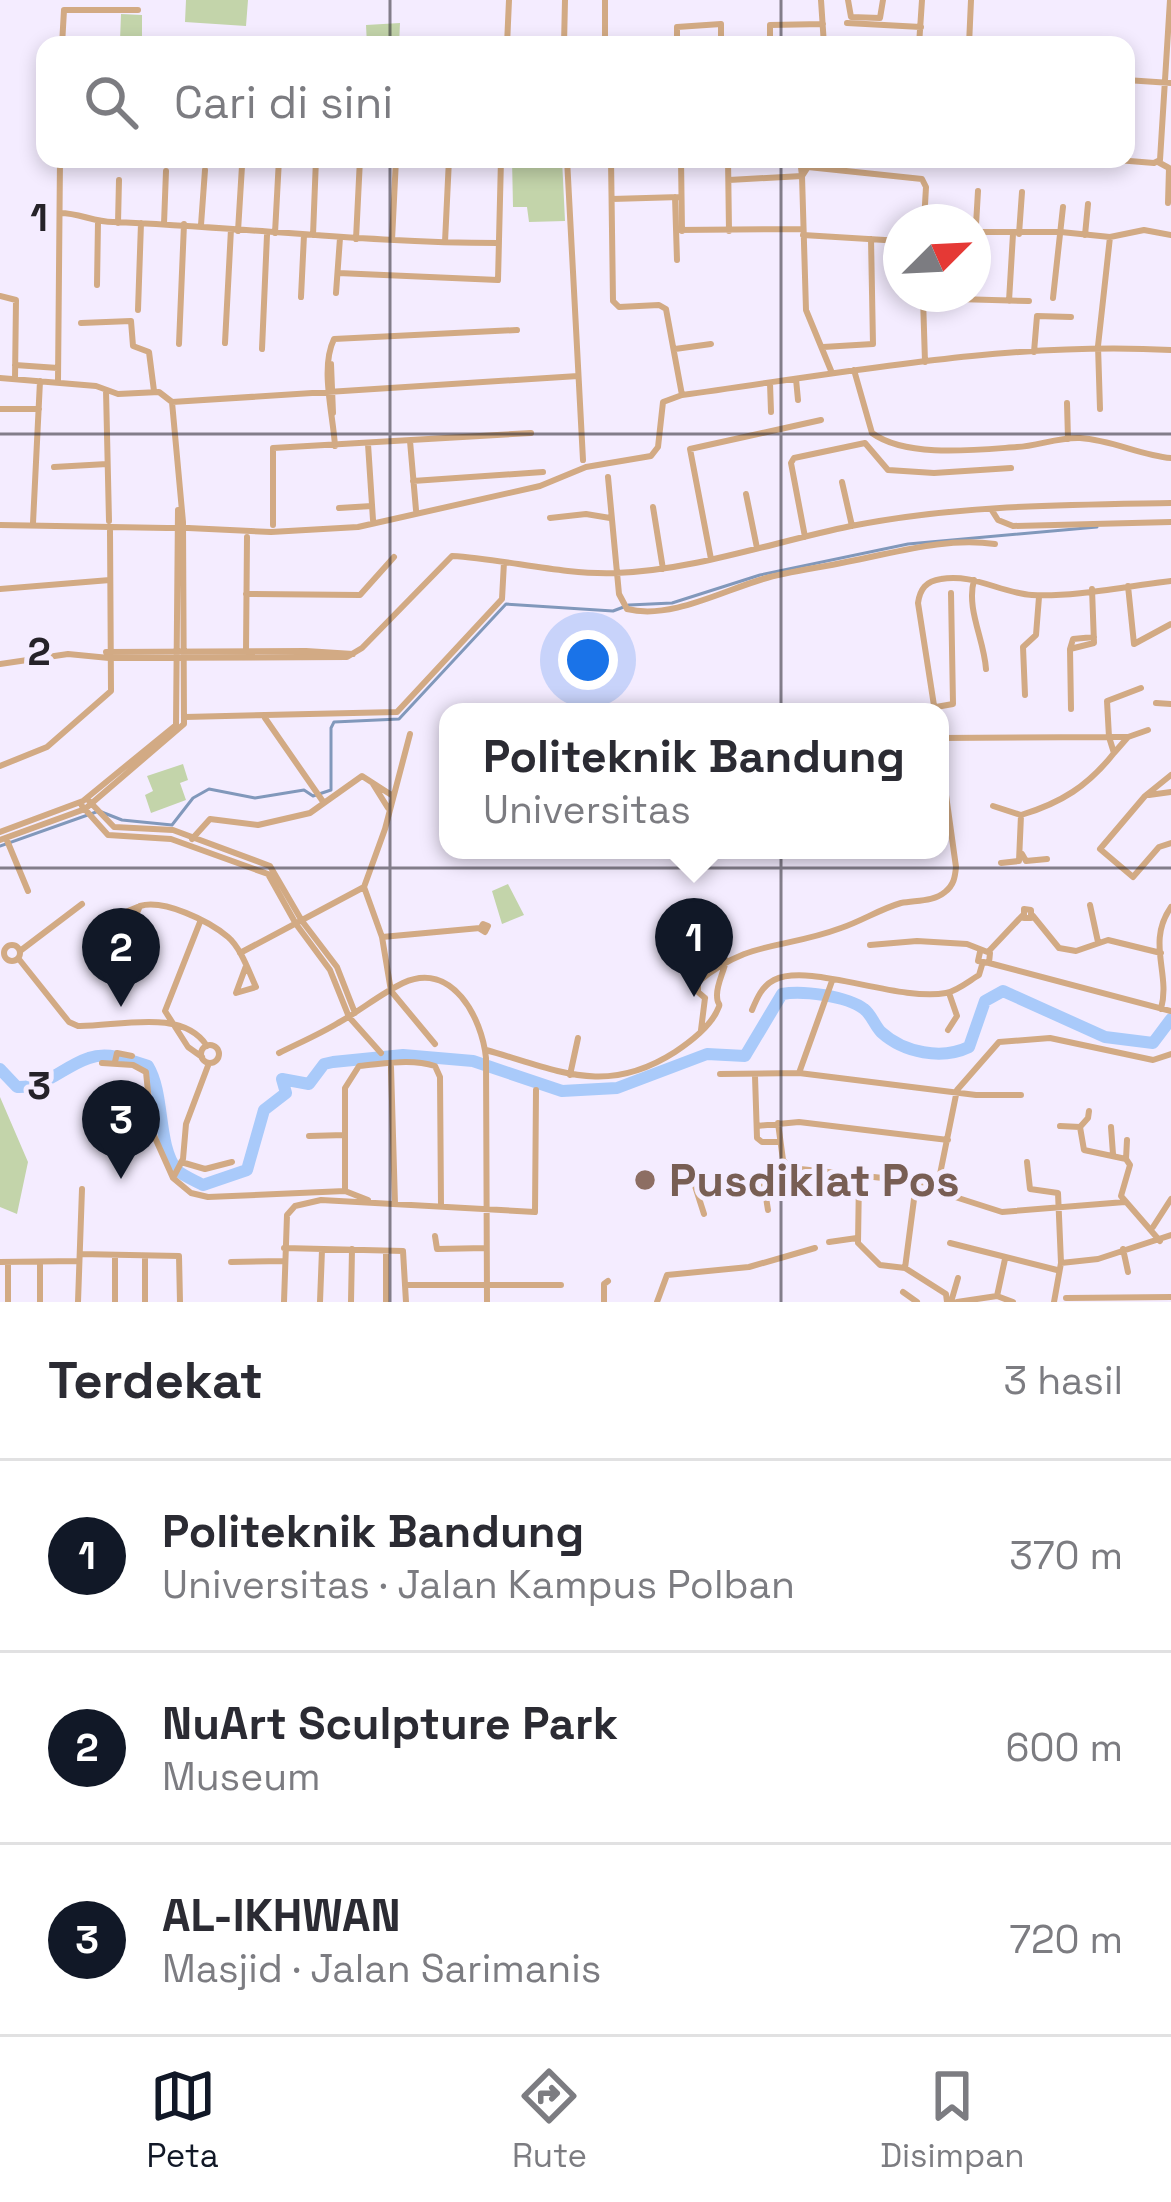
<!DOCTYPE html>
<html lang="id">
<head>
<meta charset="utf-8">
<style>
	:root { --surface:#fff; --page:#f7f7f7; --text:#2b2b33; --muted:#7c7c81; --line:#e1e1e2; --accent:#111827 }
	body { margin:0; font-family:"Space Grotesk",sans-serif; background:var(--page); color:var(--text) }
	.compass { position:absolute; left:883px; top:204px; width:108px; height:108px; border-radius:50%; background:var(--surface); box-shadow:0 6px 18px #0003; rotate:66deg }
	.you { position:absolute; left:588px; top:660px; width:42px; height:42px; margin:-30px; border:9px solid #fff; border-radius:50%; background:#1a73e8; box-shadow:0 0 0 18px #1a73e833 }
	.badge { display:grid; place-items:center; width:78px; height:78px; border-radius:50%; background:var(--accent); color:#fff; font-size:39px; font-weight:700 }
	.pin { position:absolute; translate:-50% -99px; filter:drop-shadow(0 3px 6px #0008) }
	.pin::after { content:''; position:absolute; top:63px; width:42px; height:36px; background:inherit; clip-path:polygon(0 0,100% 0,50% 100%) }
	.popup { position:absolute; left:439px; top:703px; width:510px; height:156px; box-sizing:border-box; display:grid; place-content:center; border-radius:24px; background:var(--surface); filter:drop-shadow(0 3px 9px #0005); font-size:39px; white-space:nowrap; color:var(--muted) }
	.popup b { font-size:45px; color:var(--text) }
	.popup::after { content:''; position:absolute; left:50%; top:100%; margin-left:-24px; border:24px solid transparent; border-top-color:var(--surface) }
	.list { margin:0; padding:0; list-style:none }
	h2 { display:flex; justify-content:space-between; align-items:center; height:156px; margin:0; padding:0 48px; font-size:51px }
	h2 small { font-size:39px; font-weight:400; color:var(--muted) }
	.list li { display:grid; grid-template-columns:78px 1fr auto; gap:36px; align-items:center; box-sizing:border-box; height:192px; padding:0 48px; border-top:3px solid var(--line) }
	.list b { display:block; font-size:45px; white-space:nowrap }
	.list p { margin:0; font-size:39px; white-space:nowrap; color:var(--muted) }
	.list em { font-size:39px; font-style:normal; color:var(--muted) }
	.icon { flex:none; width:66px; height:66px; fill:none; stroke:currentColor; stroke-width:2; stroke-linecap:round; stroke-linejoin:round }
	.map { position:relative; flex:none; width:1171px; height:1302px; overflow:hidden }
	.search { position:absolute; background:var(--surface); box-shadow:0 6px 18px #0003; left:36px; right:36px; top:36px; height:132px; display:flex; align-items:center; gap:30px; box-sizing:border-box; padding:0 42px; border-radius:24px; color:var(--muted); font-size:45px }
	.sheet { height:732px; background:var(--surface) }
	nav { display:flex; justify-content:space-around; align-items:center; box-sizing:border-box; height:168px; border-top:3px solid var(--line); background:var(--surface); font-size:33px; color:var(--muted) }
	nav a { display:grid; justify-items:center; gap:6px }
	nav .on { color:var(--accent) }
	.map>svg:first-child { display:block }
	.green { fill:#c3d4aa }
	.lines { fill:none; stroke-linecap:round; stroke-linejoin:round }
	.stream { stroke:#8198bb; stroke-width:3 }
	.river { stroke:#a9cafa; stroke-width:12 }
	.minor { stroke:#d2aa84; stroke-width:6 }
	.minor-bridge { stroke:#d2aa84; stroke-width:6 }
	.grid { fill:none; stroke:#252229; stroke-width:3; stroke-opacity:0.55 }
	.education-dot { fill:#8d6e63; stroke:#f4ecff; stroke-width:4.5 }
	.labels { text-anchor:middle; stroke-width:10; stroke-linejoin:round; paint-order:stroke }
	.education-label { font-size:45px; font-weight:bold; fill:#785e54; stroke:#f4ecff; text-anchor:start }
	.grid-label { font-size:39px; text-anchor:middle; font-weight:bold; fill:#252229; stroke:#f4ecff; stroke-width:10; stroke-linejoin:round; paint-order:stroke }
</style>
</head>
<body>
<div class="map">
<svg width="1171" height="1302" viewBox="0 0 1171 1302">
	<rect width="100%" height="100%" fill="#f4ecff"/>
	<path class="green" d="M 186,0 L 248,0 L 246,26 L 185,22 Z
		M 121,14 L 142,15 L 142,40 L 120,41 Z
		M 400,23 L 399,45 L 367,45 L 366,25 Z
		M 512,159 L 562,159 L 565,221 L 529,222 L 527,207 L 513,207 Z
		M 183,764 L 188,780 L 180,783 L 186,800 L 151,813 L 145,795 L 153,791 L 147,776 Z
		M 508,884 L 524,915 L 502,924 L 492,891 Z
		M 0,1097 L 28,1162 L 17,1214 L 0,1207 Z"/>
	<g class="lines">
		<path class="stream" d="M 0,846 L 99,811 L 122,820 L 172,825 L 193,798 L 209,789 L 255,798 L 304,790 L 313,796 L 331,790 L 331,728 L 334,722 L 399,719 L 506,604 L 613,611 L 629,605 L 672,603 L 760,575 L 908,544 L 1097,527"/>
		<path class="river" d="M 0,1069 L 17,1087 C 47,1088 62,1067 89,1058 C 108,1051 130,1060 148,1066 C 165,1094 157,1145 177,1170 C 183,1176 196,1181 203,1185 L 247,1170 L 264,1110 L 286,1093 L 282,1079 L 309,1084 L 324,1064 L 333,1062 L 403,1055 L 473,1061 L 562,1091 L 617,1088 L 707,1054 L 745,1056 L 782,994 C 802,990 847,996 864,1009 C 871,1014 875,1026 881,1032 C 904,1053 942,1060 969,1047 L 985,1001 L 1003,991 L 1105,1037 L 1153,1043 L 1171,1019"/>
		<path class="minor" d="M 605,0 L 605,45
			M 821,0 L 824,45
			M 848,0 L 851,17 L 880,18 L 883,0
			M 847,23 L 921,27
			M 62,45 L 64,10 L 138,10
			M 507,45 L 509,0
			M 564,45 L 565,0
			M 677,45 L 677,27 L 721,24 L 721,45
			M 770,45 L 770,25 L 823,24
			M 919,45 L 922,0
			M 969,45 L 971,0
			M 1126,80 L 1171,83
			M 567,159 L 583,460
			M 611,159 L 613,301 L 619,307 L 659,305 L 666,309 L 682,395
			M 681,159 L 682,231
			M 728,159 L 729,231
			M 813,159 L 802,176 L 806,310 L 832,373
			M 1105,159 L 1154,163 L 1160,160 L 1170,0
			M 1158,162 L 1169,168 L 1168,203
			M 929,164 L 930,159
			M 808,167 L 922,179 L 926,187 L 924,222
			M 729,180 L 802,176 L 800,159
			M 675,197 L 677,260
			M 612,199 L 680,197
			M 60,213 C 79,213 94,222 113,222 C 242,227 369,243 498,243
			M 118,223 L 119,180
			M 164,224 L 166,171
			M 201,225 L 205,170
			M 676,230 L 802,229
			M 238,231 L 242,166
			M 975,232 L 1061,232 L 1110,237 L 1144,230 L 1171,235
			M 275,233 L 279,159
			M 1019,234 L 1022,192
			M 313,235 L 316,159
			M 803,235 L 901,241
			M 1085,235 L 1088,204
			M 356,239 L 360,159
			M 392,240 L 396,159
			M 445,242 L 449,159
			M 338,273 L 498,280 L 501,159
			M 973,276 L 978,191
			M 97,285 L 98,222
			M 336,293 L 340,238
			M 0,296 L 16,300 L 15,379
			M 301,297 L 304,235
			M 923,298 L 1029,301
			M 923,298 L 925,362
			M 1053,298 L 1063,207
			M 1009,301 L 1013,234
			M 138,310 L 141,223
			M 81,323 L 131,321 L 133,346 L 149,352 L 154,391
			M 225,343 L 231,229
			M 179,344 L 184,224
			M 823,347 L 873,344 L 871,239
			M 262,349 L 267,235
			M 675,349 L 711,344
			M 1034,352 L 1037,316 L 1071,317
			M 331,364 L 333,413
			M 15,365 L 58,368
			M 854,370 L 872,433 C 906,458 975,450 1017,447 C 1038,446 1058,437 1080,438 C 1112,440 1140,455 1171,458
			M 0,378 L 96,386 L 118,394 L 159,392 L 172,402 L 578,376
			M 796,379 L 798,400
			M 58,382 L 60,159
			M 770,383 L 771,412
			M 106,390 L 109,521
			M 1067,403 L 1068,439
			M 0,409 L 39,409
			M 1100,409 L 1098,346 L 1110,237
			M 410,441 L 416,510
			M 368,444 L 373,520
			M 335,446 C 333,413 320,368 334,339 L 517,330
			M 54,467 L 107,464
			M 608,477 L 619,594 L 627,609 C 670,620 722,591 763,579 C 790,571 819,568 846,562 C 895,553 944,537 995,544
			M 413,481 L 543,472
			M 842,482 L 852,526
			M 746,494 L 757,548
			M 653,507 L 663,569
			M 339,508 L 372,506
			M 991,509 L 998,520 L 1013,526 L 1171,522
			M 550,518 L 586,514 L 610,518
			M 33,523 L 40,381
			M 0,525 L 167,528
			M 273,525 L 273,448 L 531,433
			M 188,528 L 271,532 L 358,527 L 540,486 L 586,467 L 651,456 L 658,447 L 663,402 L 682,395 C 843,373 1008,341 1171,350
			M 805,537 L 791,463 L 794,458 L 865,443 L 888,470 L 934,473 L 1011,468
			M 711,559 L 690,449 L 821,420
			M 974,580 C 966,609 984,639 986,669
			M 1128,586 L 1134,644 L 1171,624
			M 0,589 L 110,580
			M 246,594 L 360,595 L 394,557
			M 1070,649 L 1073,639 L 1094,637
			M 246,651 L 247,537
			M 106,652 L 306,651 L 353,654
			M 0,664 L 68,654 L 109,658 L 347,657 L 362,648 L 452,556 C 506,559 561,575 616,573 C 696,570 773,542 851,526 C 957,505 1062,505 1171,503
			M 1025,695 L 1023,647 L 1036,635 L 1039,597
			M 1156,703 L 1171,704
			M 936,707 L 953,704 L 951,593
			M 1071,709 L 1070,649 L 1094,643 L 1092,589
			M 935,712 L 918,603 C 920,589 926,581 941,579 C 973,573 1001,593 1032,595 C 1077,597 1126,586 1171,581
			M 185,717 L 397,712 L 502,599 L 504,562
			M 265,718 L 324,803 L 362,776 L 393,796
			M 410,734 L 385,829 L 364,887 L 382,937 L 391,991 L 435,1044
			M 1128,737 L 1109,737 L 1107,701 L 1141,688
			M 940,738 L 1109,737 L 1114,753 C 1088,786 1061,803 1021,815 L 1019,861 L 1001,863
			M 1114,753 L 1128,737 L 1148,730
			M 0,766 L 47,747 L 111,691 L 110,531
			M 1171,775 L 1145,796 L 1100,849 L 1133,877 L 1159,847 L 1171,843
			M 373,784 L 388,808
			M 1149,795 L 1171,792
			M 89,801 L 114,827 L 173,830 L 270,866 L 302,921 L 337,967 L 355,1013
			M 82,806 L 108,835 L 171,839 L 268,874 L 296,924 L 330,970 L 349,1017 L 381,1053
			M 993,806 L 1021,815
			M 0,832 L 83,801 L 176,725 L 178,510
			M 6,838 L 28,891
			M 192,839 L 210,819 L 258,825 L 310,813 L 324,803
			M 0,840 L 85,809 L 184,724 L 183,522 L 172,402
			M 1022,854 L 1026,861 L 1047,859
			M 1090,905 L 1098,942
			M 1024,909 L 1031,910 L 1031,918 L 1024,918 Z
			M 1033,916 L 1059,948 L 1076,951 L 1108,940 L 1161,953
			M 200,922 L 165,1011 L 188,1047 L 202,1057
			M 483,924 L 488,926 L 485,932 L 480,929 Z
			M 127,934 L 124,918 L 128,911 L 140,906
			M 382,937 L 480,928
			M 123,944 L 140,906 C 164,899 209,921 228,937 C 241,948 249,972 256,987 L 236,993 L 246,966
			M113 952a8 8 0 1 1 16 0a8 8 0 1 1-16 0Z
			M 870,945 L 917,941 L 967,944 L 990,953 L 989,963 L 978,961 L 980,952
			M4 953a8 8 0 1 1 16 0a8 8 0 1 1-16 0Z
			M 20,951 L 82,904
			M 988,952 L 1022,916
			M 240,953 L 364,887
			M 18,958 L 69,1022 L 78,1026 C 116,1027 182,1007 207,1046
			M 989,963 L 1171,1011
			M 705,998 L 698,992 L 698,982 C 750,939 782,950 841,928 C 862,921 880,909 901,903 C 916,900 933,902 945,892 C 954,885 955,877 956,867 L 940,752
			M 1161,1009 C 1171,973 1146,943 1171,907
			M 752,1010 C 757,998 762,986 774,980 C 809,962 898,1002 946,993 C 957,991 969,981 979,975 L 982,965
			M 701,1030 L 705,998
			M 948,1030 L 957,1016 L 949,993
			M201 1054a9 9 0 1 1 18 0a9 9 0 1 1-18 0Z
			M 486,1050 C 558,1070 605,1097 675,1052 C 690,1042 708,1028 716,1013 C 723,999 717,1009 717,995 C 717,983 724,972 726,960
			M 279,1053 C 299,1043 320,1034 338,1023 C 360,1011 380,994 403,983 C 452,960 482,1018 486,1058 L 487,1302
			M 115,1062 L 117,1053 L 132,1056
			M 102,1063 L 133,1065 L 146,1072 L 152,1131 L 173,1178 L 191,1193 L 208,1197 L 345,1191 L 368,1200
			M 391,1067 L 395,1204
			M 799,1073 L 832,981
			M 720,1074 L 799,1073 L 976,1095 L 1021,1095
			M 570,1075 L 578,1038
			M 755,1076 L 757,1138 L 762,1142 L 780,1142
			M 778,1123 L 783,1160 L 791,1168 L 938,1184 L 957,1090 L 999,1042 L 1050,1038 L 1153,1060 L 1171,1054
			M 757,1126 L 799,1122 L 948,1140
			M 1060,1126 L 1080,1127 L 1084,1150 L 1126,1159 L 1130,1165 L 1121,1196 L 1160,1241
			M 1080,1127 L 1088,1118 L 1089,1111
			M 1111,1127 L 1113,1154
			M 309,1136 L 345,1135
			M 1126,1159 L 1127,1140
			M 181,1162 L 205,1169 L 232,1162
			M 1027,1162 L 1030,1189 L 1058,1193 L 1061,1263 L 1054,1302
			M 688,1164 L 704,1214
			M 768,1164 L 764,1185 L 768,1210
			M 173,1178 L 183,1159 L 186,1124 L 209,1063
			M 859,1178 L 858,1243 L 880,1265 L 905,1268
			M 916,1184 L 905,1268 L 946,1294 L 947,1302
			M 345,1191 L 345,1088 L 359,1066 C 384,1064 410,1058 435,1066 L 440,1077 L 441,1206
			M 952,1196 L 1002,1212 L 1125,1202
			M 1153,1227 L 1171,1199
			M 435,1236 L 437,1249 L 486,1248
			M 829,1242 L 857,1238
			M 950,1243 L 1057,1270
			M 284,1248 L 403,1251 L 406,1302
			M 1123,1249 L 1128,1272
			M 386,1251 L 386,1302
			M 80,1254 L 179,1256 L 180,1302
			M 145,1257 L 145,1302
			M 0,1262 L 79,1261
			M 231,1262 L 284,1261
			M 1061,1263 L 1098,1259 L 1171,1235
			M 406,1285 L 561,1285
			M 903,1292 L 917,1302
			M 997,1296 L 1005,1259
			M 1066,1298 L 1171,1297
			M 8,1302 L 8,1262
			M 40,1302 L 40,1262
			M 78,1302 L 82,1189
			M 115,1302 L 115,1257
			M 284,1302 L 287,1215 L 295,1206 L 321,1200 L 535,1212 L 536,1090
			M 320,1302 L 322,1250
			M 351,1302 L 352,1249
			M 604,1302 L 604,1284 L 608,1281
			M 657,1302 L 667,1275 L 749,1267 L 815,1248
			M 951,1302 L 958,1278
			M 957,1302 L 997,1296 L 1013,1302"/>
		<path class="minor-bridge" d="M 167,528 L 188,528"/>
	</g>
	<path class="grid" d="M 390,0 L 390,45M 781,0 L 781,45M 390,159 L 390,1302M 781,159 L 781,1302M 0,434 L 1171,434M 0,868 L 1171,868"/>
	<circle class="education-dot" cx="645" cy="1180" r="12"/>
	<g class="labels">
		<g class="education-label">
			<text x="669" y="1196">Pusdiklat Pos</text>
		</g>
	</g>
	<g class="grid-label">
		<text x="39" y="231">1</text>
		<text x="39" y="665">2</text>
		<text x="39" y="1099">3</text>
	</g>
</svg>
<svg class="compass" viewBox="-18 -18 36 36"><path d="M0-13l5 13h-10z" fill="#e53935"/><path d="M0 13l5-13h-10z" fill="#7c7c81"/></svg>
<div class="you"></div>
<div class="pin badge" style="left:694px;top:997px">1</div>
<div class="popup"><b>Politeknik Bandung</b>Universitas</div>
<div class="pin badge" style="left:121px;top:1007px">2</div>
<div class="pin badge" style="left:121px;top:1179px">3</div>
<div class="search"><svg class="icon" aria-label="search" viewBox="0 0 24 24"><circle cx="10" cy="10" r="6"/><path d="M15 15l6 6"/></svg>Cari di sini</div>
</div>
<section class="sheet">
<h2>Terdekat<small>3 hasil</small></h2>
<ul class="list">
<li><span class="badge">1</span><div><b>Politeknik Bandung</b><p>Universitas · Jalan Kampus Polban</p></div><em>370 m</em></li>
<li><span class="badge">2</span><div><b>NuArt Sculpture Park</b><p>Museum</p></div><em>600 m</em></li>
<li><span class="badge">3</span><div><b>AL-IKHWAN</b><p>Masjid · Jalan Sarimanis</p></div><em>720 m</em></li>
</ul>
</section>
<nav>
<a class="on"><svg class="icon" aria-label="map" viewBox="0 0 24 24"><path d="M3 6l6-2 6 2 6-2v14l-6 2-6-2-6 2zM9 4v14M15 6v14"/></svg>Peta</a>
<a><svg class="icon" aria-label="directions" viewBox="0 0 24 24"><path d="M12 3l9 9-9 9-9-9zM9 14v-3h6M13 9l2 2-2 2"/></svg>Rute</a>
<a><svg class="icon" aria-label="saved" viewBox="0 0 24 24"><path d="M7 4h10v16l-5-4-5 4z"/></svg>Disimpan</a>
</nav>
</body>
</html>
